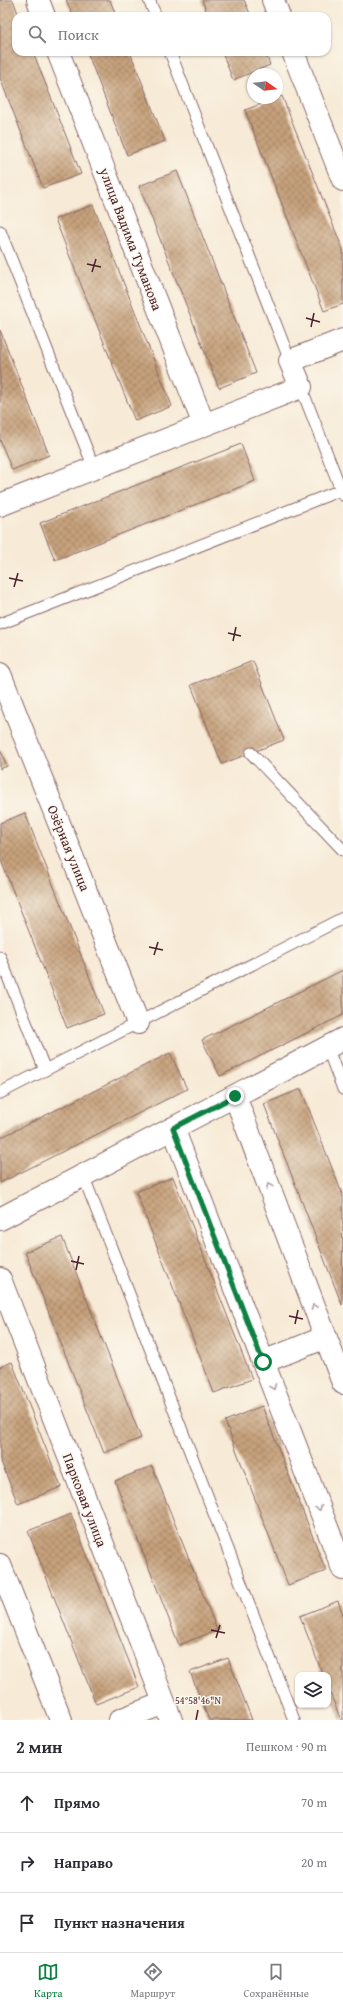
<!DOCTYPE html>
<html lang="ru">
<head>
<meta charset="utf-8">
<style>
	:root { --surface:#fff; --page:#f7f7f7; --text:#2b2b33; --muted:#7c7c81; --line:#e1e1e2; --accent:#0b8043 }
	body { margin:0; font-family:"Gentium Book Plus",serif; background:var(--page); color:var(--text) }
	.controls { position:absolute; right:12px; bottom:12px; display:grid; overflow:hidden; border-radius:8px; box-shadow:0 1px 3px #0004 }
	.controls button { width:36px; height:36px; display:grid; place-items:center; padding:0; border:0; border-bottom:1px solid var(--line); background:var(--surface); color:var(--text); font:20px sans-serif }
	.compass { position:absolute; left:247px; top:68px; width:36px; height:36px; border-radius:50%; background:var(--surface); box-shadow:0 1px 3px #0004; rotate:104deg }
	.stop { position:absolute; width:12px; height:12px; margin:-9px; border:3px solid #0b8043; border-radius:50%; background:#fff }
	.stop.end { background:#0b8043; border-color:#fff; box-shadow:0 1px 4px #0008 }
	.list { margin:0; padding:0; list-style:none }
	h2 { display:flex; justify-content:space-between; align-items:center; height:52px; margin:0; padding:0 16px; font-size:17px }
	h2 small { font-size:13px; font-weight:400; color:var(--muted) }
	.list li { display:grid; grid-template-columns:26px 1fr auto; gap:12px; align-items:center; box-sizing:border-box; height:60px; padding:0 16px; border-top:1px solid var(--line) }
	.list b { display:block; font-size:15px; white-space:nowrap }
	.list em { font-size:13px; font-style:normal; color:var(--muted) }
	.icon { flex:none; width:22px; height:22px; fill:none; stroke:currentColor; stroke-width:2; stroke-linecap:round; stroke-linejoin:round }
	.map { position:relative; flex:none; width:343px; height:1720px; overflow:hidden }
	.search { position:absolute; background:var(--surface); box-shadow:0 1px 3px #0004; left:12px; right:12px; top:12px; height:44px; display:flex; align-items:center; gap:10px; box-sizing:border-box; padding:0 14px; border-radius:12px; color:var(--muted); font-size:15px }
	.sheet { height:232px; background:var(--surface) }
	nav { display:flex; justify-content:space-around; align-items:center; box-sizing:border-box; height:56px; border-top:1px solid var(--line); background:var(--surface); font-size:11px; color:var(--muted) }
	nav a { display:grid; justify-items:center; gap:2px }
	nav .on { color:var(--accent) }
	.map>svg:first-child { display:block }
	.building { fill:url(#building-cross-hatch) }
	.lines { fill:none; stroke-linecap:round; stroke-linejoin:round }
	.lane-casing { stroke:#876667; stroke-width:13 }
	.street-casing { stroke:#876667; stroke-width:24 }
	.lane { stroke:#fff; stroke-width:11 }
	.street { stroke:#fff; stroke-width:22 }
	.oneway { stroke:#ae9aa0 }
	.route { stroke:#0b8043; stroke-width:5 }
	.ticks { fill:none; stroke:#4a1f2b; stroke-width:1.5 }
	.labels { text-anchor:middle; stroke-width:3; stroke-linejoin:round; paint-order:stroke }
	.street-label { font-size:14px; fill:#4a1f2b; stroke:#fbf7ec }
	.ticks-label { font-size:10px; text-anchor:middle; fill:#4a1f2b; stroke:#fbf7ec; stroke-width:3; stroke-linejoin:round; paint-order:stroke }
</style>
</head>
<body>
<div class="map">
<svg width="343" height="1720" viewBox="0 0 343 1720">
	<defs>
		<pattern id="building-cross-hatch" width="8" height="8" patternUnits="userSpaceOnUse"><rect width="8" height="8" fill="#c6a17c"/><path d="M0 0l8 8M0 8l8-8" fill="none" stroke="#a38366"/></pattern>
	</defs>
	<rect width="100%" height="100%" fill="#fbf7ec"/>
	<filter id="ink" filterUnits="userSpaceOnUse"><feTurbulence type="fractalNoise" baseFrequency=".025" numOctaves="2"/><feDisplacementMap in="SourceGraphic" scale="8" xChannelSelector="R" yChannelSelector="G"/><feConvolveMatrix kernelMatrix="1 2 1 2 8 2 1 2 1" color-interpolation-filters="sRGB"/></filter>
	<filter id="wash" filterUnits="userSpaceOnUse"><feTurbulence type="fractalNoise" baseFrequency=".012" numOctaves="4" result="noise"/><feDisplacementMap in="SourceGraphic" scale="16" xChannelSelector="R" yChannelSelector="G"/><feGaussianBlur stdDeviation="0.9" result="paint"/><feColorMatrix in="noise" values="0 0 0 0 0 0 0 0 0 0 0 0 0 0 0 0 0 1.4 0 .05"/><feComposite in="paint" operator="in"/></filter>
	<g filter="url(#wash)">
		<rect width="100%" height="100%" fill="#f7ead6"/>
		<g id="blocks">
			<path class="building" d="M 0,0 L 13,0 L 19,16 L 16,16 L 16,52 L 33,52 L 81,174 L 43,188 L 0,78 Z
				M 66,0 L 110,0 L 116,16 L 73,16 Z
				M 202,0 L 244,0 L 251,16 L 208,16 Z
				M 87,52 L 130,52 L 165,141 L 127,155 Z
				M 222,52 L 265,52 L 270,65 L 233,80 Z
				M 282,96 L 343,250 L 343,304 L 324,311 L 245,110 Z
				M 177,171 L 256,373 L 219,388 L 139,186 Z
				M 93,205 L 172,406 L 135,421 L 55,219 Z
				M 0,330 L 49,455 L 12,470 L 0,440 Z
				M 241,444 L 255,481 L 55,560 L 40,523 Z
				M 253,661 L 284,740 L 222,764 L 191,685 Z
				M 0,749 L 7,766 L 0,769 Z
				M 25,813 L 104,1014 L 67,1028 L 0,858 L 0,823 Z
				M 343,970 L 343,1015 L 220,1076 L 202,1040 Z
				M 170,1053 L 187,1089 L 0,1183 L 0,1138 Z
				M 301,1089 L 343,1196 L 342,1305 L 264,1104 Z
				M 173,1177 L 252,1379 L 214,1393 L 136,1192 Z
				M 62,1237 L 141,1438 L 104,1453 L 25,1252 Z
				M 12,1362 L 61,1487 L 18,1504 L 0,1459 L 0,1367 Z
				M 262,1406 L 326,1571 L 288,1585 L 225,1421 Z
				M 152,1466 L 217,1630 L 179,1645 L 115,1481 Z
				M 71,1514 L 139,1687 L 96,1704 L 28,1531 Z
				M 338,1601 L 343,1615 L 343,1720 L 341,1720 L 328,1688 L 328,1675 L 323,1675 L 300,1616 Z
				M 228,1658 L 252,1720 L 209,1720 L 190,1672 Z"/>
		</g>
	</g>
	<g filter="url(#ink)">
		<use href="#blocks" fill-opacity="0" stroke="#876667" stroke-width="1"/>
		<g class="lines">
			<g class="lane-casing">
				<path id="lane" d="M 149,0 L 156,16
					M 170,52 L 290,361
					M 0,231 L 94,468
					M 301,387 L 343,495
					M 0,624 L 341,490
					M 251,753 L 343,850
					M 0,957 L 45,1070
					M 327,1047 L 343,1089
					M 0,1093 L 343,918
					M 83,1175 L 294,1720"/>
			</g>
			<g class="street-casing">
				<path id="street" d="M 38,0 L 44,16
					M 273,0 L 279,16
					M 58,52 L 204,425
					M 293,52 L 343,180
					M 0,505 L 301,387 L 290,361 L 343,340
					M 0,674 L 138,1023
					M 235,1096 L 343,1383
					M 173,1128 L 343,1569
					M 0,1219 L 343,1039
					M 0,1279 L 171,1720
					M 263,1362 L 326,1337
					M 0,1565 L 61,1720
					M 120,1720 L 164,1703"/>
			</g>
			<use href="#lane" class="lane"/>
			<use href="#street" class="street"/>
		</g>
		<defs><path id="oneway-chevron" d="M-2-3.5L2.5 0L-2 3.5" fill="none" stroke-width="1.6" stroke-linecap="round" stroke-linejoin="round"/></defs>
		<g class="oneway">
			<use href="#oneway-chevron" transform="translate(269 1186) rotate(-111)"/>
			<use href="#oneway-chevron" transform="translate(314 1307) rotate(-111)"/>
			<use href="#oneway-chevron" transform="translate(273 1387) rotate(69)"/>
			<use href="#oneway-chevron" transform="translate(319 1508) rotate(69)"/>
		</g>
	</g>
	<g class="lines" filter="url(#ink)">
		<path class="route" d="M 235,1096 L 173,1128 L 263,1362"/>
	</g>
	<path class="ticks" d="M 87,264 L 101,267M 92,272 L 96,259M 306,318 L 320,322M 311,327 L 314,313M 9,578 L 23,581M 14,587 L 18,573M 228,633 L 241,636M 233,641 L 236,627M 149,947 L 163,950M 154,955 L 158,942M 71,1261 L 84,1264M 76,1270 L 79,1256M 289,1316 L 303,1319M 295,1324 L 298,1310M 211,1630 L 225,1633M 216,1638 L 220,1625M 196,1720 L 198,1710"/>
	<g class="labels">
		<g class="street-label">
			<text transform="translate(131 239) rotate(69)" y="5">улица Вадима Туманова</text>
			<text transform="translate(69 848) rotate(68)" y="5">Озёрная улица</text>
			<text transform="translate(85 1500) rotate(69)" y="5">Парковая улица</text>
		</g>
	</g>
	<g class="ticks-label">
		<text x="198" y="1704">54°58'46"N</text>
	</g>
</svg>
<div class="controls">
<button><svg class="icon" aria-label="layers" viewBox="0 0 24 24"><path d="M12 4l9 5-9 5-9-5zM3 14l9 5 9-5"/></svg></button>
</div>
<svg class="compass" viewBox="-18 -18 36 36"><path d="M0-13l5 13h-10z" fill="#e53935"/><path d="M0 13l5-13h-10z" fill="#7c7c81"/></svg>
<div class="stop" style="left:263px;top:1362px"></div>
<div class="stop end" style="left:235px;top:1096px"></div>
<div class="search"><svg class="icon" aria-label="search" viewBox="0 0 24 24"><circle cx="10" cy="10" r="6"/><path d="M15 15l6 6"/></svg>Поиск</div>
</div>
<section class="sheet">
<h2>2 мин<small>Пешком · 90 m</small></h2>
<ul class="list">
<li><svg class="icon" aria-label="ahead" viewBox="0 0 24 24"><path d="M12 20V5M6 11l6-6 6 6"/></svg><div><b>Прямо</b></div><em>70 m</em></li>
<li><svg class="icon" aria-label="right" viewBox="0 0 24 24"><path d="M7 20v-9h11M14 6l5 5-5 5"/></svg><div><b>Направо</b></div><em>20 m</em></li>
<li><svg class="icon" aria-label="arrive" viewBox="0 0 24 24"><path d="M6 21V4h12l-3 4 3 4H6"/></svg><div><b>Пункт назначения</b></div></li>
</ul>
</section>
<nav>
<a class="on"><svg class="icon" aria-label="map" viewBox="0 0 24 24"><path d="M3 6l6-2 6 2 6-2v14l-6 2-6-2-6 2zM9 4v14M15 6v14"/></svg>Карта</a>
<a><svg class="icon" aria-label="directions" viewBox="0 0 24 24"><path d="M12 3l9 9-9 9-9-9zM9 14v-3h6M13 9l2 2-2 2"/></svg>Маршрут</a>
<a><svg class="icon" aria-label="saved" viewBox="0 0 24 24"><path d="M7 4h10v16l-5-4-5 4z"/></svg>Сохранённые</a>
</nav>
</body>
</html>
